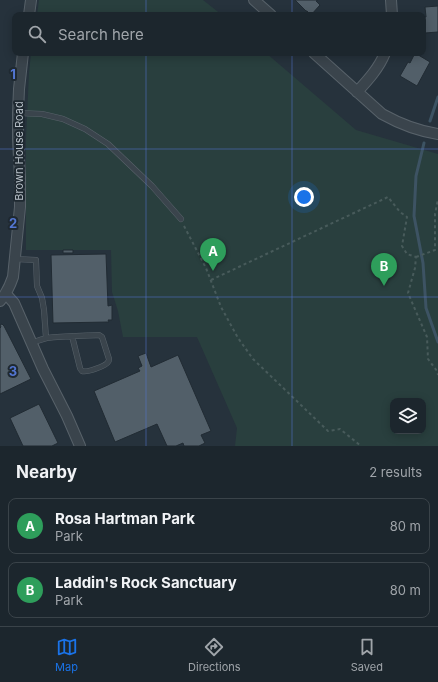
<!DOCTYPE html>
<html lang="en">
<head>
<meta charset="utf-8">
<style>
	:root { --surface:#1c262d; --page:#252e35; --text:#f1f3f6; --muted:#a0a5aa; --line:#3a4349; --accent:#1a73e8 }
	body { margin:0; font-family:Inter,sans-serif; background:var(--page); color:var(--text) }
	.controls { position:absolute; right:12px; bottom:12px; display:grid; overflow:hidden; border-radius:8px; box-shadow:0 2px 10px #0003 }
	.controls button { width:36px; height:36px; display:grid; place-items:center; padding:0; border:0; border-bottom:1px solid var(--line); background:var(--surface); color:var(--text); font:20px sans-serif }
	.you { position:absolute; left:304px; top:197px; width:14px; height:14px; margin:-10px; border:3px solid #fff; border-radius:50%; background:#1a73e8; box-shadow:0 0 0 6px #1a73e833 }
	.badge { display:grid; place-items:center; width:26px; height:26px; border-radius:50%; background:var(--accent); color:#fff; font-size:13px; font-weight:700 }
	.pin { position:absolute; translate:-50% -33px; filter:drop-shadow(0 1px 2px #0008) }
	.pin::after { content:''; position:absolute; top:21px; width:14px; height:12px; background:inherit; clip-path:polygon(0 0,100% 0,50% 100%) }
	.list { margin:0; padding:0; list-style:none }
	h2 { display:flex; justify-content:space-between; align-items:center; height:52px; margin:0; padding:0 16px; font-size:17px }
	h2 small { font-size:13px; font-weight:400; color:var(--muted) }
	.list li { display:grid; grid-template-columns:26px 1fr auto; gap:12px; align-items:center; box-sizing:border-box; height:56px; margin:0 8px 8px; padding:0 8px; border:1px solid var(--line); border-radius:8px }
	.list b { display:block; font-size:15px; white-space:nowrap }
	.list p { margin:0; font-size:13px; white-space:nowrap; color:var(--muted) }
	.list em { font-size:13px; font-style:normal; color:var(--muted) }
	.icon { flex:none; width:22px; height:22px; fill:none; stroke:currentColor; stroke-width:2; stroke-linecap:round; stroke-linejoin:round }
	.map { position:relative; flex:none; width:438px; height:446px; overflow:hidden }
	.search { position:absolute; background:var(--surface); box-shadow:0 2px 10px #0003; left:12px; right:12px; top:12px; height:44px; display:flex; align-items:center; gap:10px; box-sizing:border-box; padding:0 14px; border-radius:8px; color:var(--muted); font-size:15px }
	.sheet { height:180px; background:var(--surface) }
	nav { display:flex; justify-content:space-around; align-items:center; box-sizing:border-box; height:56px; border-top:1px solid var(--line); background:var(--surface); font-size:11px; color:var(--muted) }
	nav a { display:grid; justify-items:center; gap:2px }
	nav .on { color:var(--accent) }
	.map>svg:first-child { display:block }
	.green { fill:#293f3e; fill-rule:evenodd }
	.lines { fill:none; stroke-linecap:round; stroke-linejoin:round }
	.stream { stroke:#3d5363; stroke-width:3 }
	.building { fill:#525f69; stroke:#212b33 }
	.service-casing { stroke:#58626a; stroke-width:6 }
	.minor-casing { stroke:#58626a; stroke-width:12 }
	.path { stroke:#485b5b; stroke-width:2; stroke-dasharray:3 3; stroke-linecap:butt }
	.service { stroke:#3a444c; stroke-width:5 }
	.minor { stroke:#3a444c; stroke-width:10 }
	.grid { fill:none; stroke:#5376d2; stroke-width:1; stroke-opacity:0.55 }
	.labels { text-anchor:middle; stroke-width:4; stroke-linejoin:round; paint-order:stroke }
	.street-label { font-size:11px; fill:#b6bfc7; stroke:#1f2931 }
	.grid-label { font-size:13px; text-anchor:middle; font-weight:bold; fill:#5376d2; stroke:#1f2931; stroke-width:4; stroke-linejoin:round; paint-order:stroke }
</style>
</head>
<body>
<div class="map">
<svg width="438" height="446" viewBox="0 0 438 446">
	<rect width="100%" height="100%" fill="#26323c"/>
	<path class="green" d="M 39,0 L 203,0 L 222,15 L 37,15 Z
		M 31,53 L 266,53 L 356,130 L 438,154 L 438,446 L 235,446 L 237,428 L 197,337 L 123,337 L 118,311 L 112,292 L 111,250 L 26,250 L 26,139 L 29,73 ZM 393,401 L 423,401 L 423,431 L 393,431 Z"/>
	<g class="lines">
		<path class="stream" d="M 430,121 L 438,97
			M 424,143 L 416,176 L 414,216 L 423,263 L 426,308 L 438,342"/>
	</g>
	<path class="building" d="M 295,0 L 318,0 L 316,1 L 320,5 L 311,15 L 307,11 L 306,11 Z
		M 438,6 L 438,32 L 425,33 L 424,17 L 426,17 L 425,7 Z
		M 415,53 L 430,62 L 417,86 L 400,76 L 408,62 L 410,63 Z
		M 63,250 L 73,250 L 73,253 L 63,253 Z
		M 106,254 L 108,306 L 112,305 L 112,320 L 108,320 L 109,322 L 53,323 L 51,255 Z
		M 2,324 L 4,326 L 31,379 L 0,394 L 0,328 L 1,327 L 0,325 Z
		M 146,353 L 151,367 L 178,355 L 211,431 L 201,435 L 205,443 L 199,446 L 184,446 L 183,443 L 176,446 L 167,446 L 157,424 L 115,442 L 94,391 L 140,371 L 138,368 L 142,366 L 138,356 Z
		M 39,404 L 58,443 L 52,446 L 23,446 L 10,418 Z"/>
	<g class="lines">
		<g class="service-casing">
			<path id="service" d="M 18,113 L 42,114 L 63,119 L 85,129 L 108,144 L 152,186 L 181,219
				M 15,259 L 36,260 L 37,286 L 42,298 L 44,310 L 46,338
				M 32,343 C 37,341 42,339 47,338 C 64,336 82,336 99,335 L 102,337 L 109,359 C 109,360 109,361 108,362 C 106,366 86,373 82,371 C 81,370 80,369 80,368 L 72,336"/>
		</g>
		<g class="minor-casing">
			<path id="minor" d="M 254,0 L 271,15
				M 391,0 L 392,15
				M 29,15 L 31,0
				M 314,53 L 382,114 C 400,124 418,131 438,134
				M 357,92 C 368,80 379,68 385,53
				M 6,294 L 14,303 L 43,369 L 67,416 L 80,446
				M 0,301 C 6,294 10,286 13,277 L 20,207 L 20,177 L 18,139 L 18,113 L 19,89 L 23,53"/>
		</g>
		<path class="path" d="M 184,226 L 206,268 L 221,307 L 238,338 L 253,359 L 328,431 L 340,429 L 361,446
			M 416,257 L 435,250 L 435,214 L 438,199
			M 211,280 L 388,197 L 400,212 L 407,217 L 402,246 L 407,254 L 416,257 L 415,268 L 408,293 L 427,337 L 428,359 L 437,371 L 438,375"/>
		<use href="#service" class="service"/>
		<use href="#minor" class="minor"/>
	</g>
	<path class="grid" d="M 146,0 L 146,15M 292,0 L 292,15M 146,53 L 146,446M 292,53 L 292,446M 0,149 L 438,149M 0,297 L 438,297"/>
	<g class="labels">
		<g class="street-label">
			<text transform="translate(19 151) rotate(-90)" y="4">Brown House Road</text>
		</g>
	</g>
	<g class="grid-label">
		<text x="13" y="79">1</text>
		<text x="13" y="228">2</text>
		<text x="13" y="376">3</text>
	</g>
</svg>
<div class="controls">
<button><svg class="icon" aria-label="layers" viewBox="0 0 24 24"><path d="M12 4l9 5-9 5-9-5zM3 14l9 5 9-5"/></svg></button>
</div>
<div class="you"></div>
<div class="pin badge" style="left:213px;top:271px;background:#2e9e5b">A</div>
<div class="pin badge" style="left:384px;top:286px;background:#2e9e5b">B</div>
<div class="search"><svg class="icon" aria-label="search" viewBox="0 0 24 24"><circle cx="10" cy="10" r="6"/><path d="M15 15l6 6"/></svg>Search here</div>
</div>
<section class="sheet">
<h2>Nearby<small>2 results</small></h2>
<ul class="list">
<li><span class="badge" style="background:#2e9e5b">A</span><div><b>Rosa Hartman Park</b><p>Park</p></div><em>80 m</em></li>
<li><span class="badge" style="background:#2e9e5b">B</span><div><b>Laddin's Rock Sanctuary</b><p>Park</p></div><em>80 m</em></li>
</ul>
</section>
<nav>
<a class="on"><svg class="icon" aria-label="map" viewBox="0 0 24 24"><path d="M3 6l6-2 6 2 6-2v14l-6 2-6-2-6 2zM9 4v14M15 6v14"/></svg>Map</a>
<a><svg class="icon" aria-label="directions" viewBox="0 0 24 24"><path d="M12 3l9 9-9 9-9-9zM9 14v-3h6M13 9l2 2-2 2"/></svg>Directions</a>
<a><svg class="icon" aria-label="saved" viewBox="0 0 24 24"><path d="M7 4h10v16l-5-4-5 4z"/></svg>Saved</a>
</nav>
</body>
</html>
